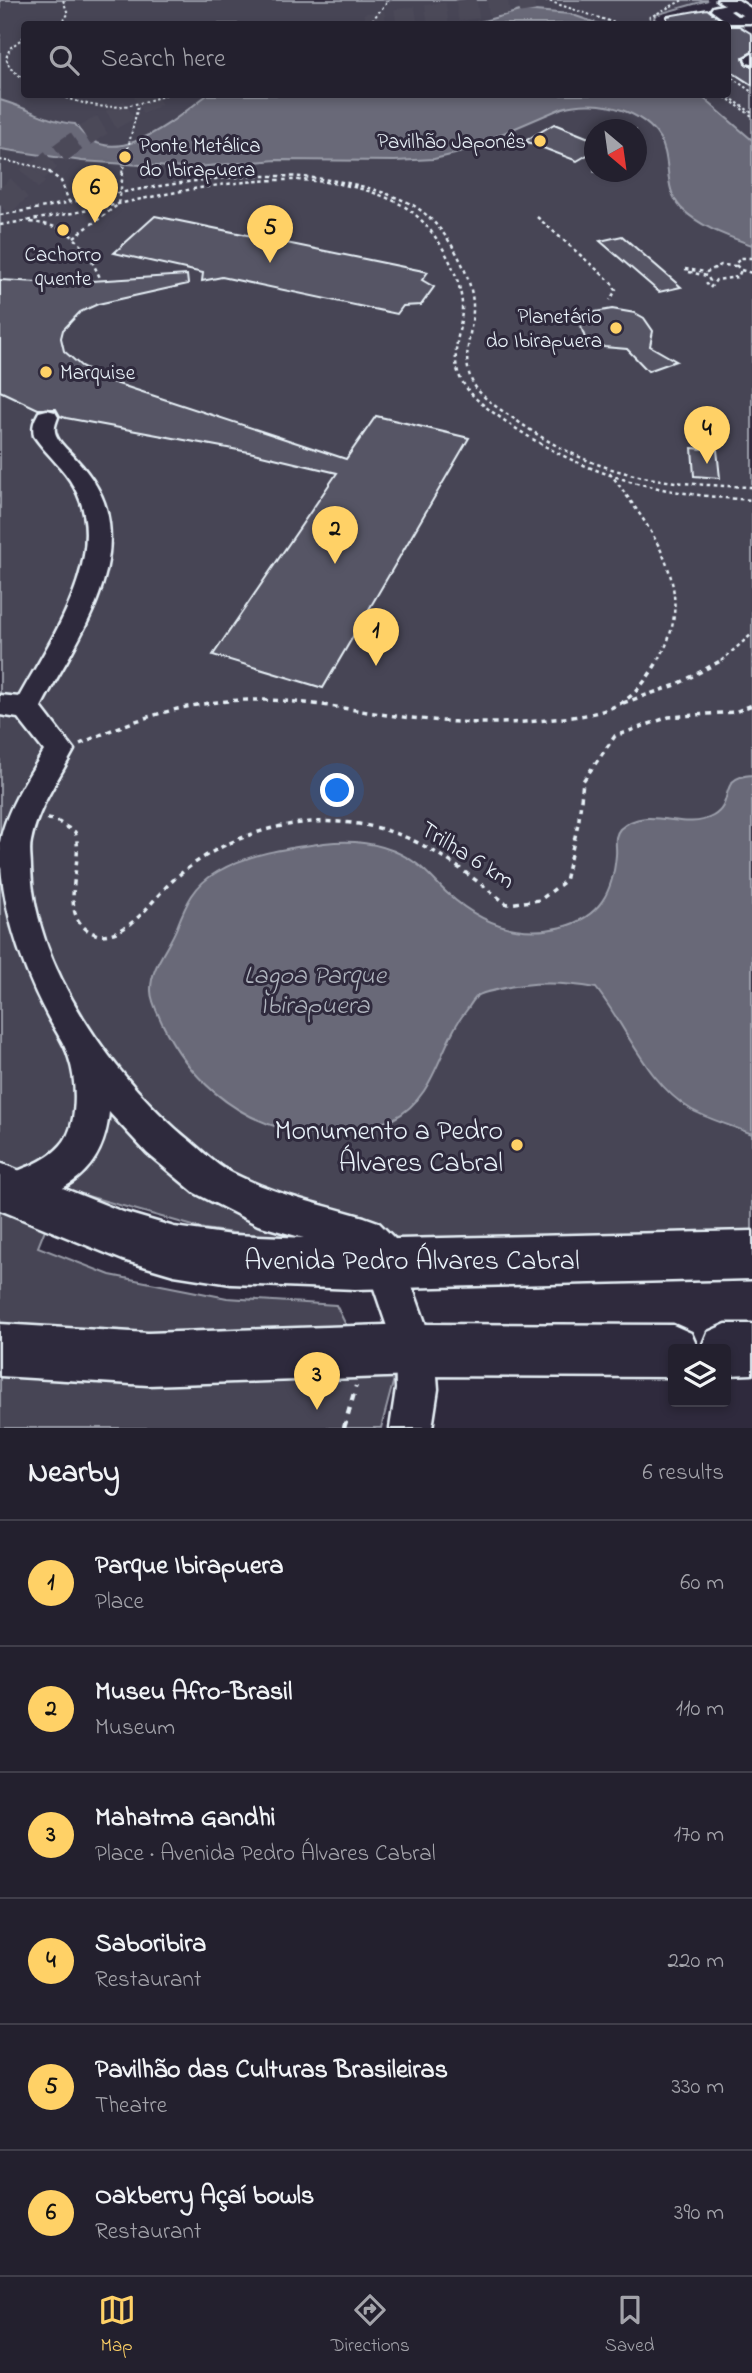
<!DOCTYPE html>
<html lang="en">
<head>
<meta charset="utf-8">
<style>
	:root { --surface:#23202e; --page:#2f2d3a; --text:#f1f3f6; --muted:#a3a3aa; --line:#403e4a; --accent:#ffd166 }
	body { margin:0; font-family:"Indie Flower",sans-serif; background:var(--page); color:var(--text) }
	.controls { position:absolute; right:21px; bottom:21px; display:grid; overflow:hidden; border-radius:7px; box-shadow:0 4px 10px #0003 }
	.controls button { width:63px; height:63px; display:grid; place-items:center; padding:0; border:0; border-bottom:2px solid var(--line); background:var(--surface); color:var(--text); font:35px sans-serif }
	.compass { position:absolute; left:584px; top:119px; width:63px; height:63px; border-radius:50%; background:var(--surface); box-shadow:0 4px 10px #0003; rotate:151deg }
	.you { position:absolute; left:338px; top:791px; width:24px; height:24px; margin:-18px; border:5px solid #fff; border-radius:50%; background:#1a73e8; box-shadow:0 0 0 10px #1a73e833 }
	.badge { display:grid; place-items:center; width:46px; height:46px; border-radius:50%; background:var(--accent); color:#111; font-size:23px; font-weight:700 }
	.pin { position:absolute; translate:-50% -58px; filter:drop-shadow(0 2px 4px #0008) }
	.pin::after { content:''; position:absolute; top:37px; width:24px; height:21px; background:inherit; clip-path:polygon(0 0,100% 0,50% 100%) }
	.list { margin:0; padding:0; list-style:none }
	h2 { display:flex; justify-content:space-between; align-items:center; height:91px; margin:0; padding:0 28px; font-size:30px }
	h2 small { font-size:23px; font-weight:400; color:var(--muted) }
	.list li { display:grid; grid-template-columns:46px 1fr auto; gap:21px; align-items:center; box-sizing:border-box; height:126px; padding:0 28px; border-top:2px solid var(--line) }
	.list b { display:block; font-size:26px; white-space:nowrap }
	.list p { margin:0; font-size:23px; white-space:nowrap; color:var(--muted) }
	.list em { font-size:23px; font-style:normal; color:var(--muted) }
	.icon { flex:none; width:38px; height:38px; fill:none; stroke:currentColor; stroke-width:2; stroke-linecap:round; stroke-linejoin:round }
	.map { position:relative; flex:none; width:752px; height:1428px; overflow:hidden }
	.search { position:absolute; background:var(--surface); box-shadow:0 4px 10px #0003; left:21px; right:21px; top:21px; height:77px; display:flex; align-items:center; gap:18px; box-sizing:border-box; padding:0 24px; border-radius:7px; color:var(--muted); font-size:26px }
	.sheet { height:847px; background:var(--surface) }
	nav { display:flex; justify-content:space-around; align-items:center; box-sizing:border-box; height:98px; border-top:2px solid var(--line); background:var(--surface); font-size:19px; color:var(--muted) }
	nav a { display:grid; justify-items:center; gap:4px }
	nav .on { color:var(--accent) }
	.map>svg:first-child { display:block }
	.green { fill:#464455; stroke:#979aa6; stroke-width:2; fill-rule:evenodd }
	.water { fill:#696978; stroke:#9c9fab; stroke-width:2 }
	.building { fill:#575565; stroke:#e8f1f8; stroke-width:2 }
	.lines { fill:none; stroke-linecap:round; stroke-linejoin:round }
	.highway-tunnel-far1 { stroke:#4b4859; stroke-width:21; stroke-dasharray:21 10; stroke-linecap:butt }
	.highway-tunnel { stroke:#4b4859; stroke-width:26; stroke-dasharray:26 13; stroke-linecap:butt }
	.minor-casing { stroke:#e8f1f8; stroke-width:5 }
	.major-casing { stroke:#e8f1f8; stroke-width:5 }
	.path-far3 { stroke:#e8f1f8; stroke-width:2; stroke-dasharray:2.5 2.5; stroke-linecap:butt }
	.path-far2 { stroke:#e8f1f8; stroke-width:2.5; stroke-dasharray:3.5 3.5; stroke-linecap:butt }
	.path-far1 { stroke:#e8f1f8; stroke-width:3.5; stroke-dasharray:5 5; stroke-linecap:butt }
	.path { stroke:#e8f1f8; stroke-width:4.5; stroke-dasharray:7 7; stroke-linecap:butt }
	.minor { fill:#2f2a3d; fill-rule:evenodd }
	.major { fill:#2f2a3d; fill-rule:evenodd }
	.poi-dot { fill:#ffd166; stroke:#2f2a3d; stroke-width:2.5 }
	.labels { text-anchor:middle; stroke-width:6; stroke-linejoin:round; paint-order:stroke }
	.far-poi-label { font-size:21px; fill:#e8f1f8; stroke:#2f2a3d; text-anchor:end }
	.street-label { font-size:24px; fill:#e8f1f8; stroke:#2f2a3d }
	.water-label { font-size:26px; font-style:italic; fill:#afb4be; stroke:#2f2a3d }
	.near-poi-label { font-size:28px; fill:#e8f1f8; stroke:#2f2a3d; text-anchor:end }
	.near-street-label { font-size:28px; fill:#e8f1f8; stroke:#2f2a3d }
</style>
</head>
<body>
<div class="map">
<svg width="752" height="1428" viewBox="0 0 752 1428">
	<rect width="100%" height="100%" fill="#2f2a3d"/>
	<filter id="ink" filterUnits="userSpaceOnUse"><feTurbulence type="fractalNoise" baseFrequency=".0143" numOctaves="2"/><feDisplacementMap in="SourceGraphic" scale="14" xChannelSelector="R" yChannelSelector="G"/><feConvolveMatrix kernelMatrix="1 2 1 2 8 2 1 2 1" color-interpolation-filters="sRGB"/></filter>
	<g filter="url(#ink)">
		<path class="green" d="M 0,0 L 708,0 L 655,15 L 654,19 L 662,24 L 24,24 L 24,94 L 728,94 L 728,69 L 752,86 L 752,1236 L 302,1242 L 204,1229 L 70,1191 L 16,1171 L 0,1161 ZM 594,130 L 636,130 L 636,172 L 594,172 Z
			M 0,1194 L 50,1217 L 38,1247 L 110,1275 L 227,1298 L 336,1305 L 351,1335 L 0,1335 Z
			M 399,1360 L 381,1428 L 0,1428 L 0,1374 Z"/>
		<path class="water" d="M 523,10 L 570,14 L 599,24 L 473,24 Z
			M 207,95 L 700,95 L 752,140 L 752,245 C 727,236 700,227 681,208 C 666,191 670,173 665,152 C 656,111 597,97 562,108 L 455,154 L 434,159 L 395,161 L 276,160 L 185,168 L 82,161 L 0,149 L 0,100 C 26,107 48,122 75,124 C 110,177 174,120 207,95 Z
			M 752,775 L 752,1134 C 733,1126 710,1120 692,1110 C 647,1084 627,1027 596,988 C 563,982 533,981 500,989 C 494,991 484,992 479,995 C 474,997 470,1006 466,1011 C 439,1044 437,1097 393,1119 C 386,1122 375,1124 366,1126 C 334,1135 326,1138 292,1131 C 233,1118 188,1077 162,1023 C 158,1014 151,1001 151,991 C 150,967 169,948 177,927 C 186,904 194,885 217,872 C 249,853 288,848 324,843 C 357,839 390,844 417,864 C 428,872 437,884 447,893 C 479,922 518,938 562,927 C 600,917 613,892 616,855 C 617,845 613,837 620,829 C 648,803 683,833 713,816 C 736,803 716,777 752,775 Z"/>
		<path class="building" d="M 707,9 L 727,24 L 667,24 L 667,16 Z
			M 727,26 L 739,26 L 752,34 L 752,52 L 743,57 L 745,64 L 752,66 L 752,85 L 727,69 Z
			M 554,124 L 594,140 L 594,151 L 577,161 L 525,141 Z
			M 155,216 L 428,272 L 422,280 L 434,287 L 421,305 L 403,306 L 397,314 L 222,277 L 202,281 L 203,273 L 114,253 Z
			M 622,236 L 681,287 L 659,292 L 600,241 Z
			M 187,275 L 188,284 L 98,304 L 80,312 L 63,330 L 61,338 L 64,351 L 81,366 L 112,382 L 346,459 L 376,416 L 469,438 L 323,688 L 213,655 L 337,473 L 249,452 L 66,418 L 60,416 L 56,409 L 38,409 L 0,391 L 0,280 L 59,283 Z
			M 612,309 L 635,313 L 644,318 L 653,331 L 650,346 L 676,361 L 648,371 L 627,349 L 604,347 L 585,338 L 580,324 L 583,318 L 590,313 Z
			M 692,448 L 717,450 L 720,478 L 694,476 Z"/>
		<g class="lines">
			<path class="highway-tunnel-far1" d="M 365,24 L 534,0
				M 35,173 C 73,140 114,117 159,94"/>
			<path class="highway-tunnel" d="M 0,205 L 37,172"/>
			<g class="minor-casing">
				<path id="minor" d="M 736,2 L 743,6 L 730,11 L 737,16 L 752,15 L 752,23 L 729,23 L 711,10 L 713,7 Z
					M 752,54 L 752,64 L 747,63 L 745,58 Z
					M 47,410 L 55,412 L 58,417 C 55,425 53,430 57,437 C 61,445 69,451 75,458 C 92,476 106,497 109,523 C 117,589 70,652 41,707 L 74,750 C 58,780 38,807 31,841 C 29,849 31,859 31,868 C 34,967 115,1080 190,1141 C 201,1150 212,1161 223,1168 C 267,1193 316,1203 364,1217 L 378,1222 L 395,1239 L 435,1350 L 438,1389 L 432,1428 L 390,1428 L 396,1389 L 395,1350 L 366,1265 L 353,1252 L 258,1225 L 195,1193 L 147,1153 L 109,1112 C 103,1175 66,1190 13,1210 L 0,1204 L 0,1178 C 21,1169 45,1163 61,1145 C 79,1125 77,1082 69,1058 C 65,1043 54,1029 47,1015 C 20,963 0,904 0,842 C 6,810 27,778 44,751 L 18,718 L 0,715 L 0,695 L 19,697 C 50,641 112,553 74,487 C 64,468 46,454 34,436 C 32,426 34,421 39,412 Z"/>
			</g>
			<g class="major-casing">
				<path id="major" d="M 717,0 L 738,0 L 752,9 L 752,21 Z
					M 0,1163 L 123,1212 L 174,1227 L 231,1235 L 355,1240 L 752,1231 L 752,1279 L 355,1289 L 231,1284 L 174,1275 L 123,1260 L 0,1210 Z
					M 0,1324 L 148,1333 L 415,1324 L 673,1325 L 691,1333 L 698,1349 L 673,1349 L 673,1377 L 415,1376 L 148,1385 L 0,1376 Z
					M 726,1324 L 752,1324 L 752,1374 L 726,1375 L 726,1349 L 701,1349 L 708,1332 Z"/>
			</g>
			<path class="path-far3" d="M 545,0 L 618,24
				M 54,24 L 64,20 L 68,14 L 63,0
				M 369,24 L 389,0
				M 655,24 L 648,18 L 683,0
				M 24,37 L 10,48 L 6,58 L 10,68 L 24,79
				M 728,75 L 752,92
				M 57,94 C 101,112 124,110 168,94
				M 721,94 L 752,116
				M 725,94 L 752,113
				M 0,160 L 35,166 L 52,173
				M 122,173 L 138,106"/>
			<path class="path-far2" d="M 49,172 L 61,181 L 70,204
				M 0,215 C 126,195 284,146 407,202 C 440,217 472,269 473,305 C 474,329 461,355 471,379 C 478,396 498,408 513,418 C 593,476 656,484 752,487
				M 537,217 L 611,282 L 616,290 L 610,300
				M 30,222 C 72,226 84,243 101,280
				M 0,225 C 31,220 63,215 94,209 C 187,190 310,157 400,204 C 431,220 460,269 462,304 C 463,327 451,349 458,372 C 465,394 487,408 505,421 C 583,476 657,494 752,500
				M 74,237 L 119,204 L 123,172
				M 752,258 L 741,258 L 735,264 L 741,270 L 752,273
				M 685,269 L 707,272 L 721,265 L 736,266
				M 689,272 L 707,276 L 710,281 L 706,285
				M 710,288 L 716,280 L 738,277 L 741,270
				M 610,473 C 651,529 701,589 658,661
				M 721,661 L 752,634"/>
			<path class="path-far1" d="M 623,703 L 676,685 L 724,659
				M 80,744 C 133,719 189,701 248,700 C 293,699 336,707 380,714 C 437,722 497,727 554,719 C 577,717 601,714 621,703 C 638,693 649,676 659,659
				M 47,819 L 55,820 L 75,832 C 86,864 52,920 98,935 C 131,936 148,904 169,884 C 230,826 326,804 405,837 C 442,852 475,880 507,904 L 540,900 L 565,881 L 579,819 L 583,781 L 615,736 L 669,717 L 735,712 L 752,705"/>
			<path class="path" d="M 344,1428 L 356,1386"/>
			<use href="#minor" class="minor"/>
			<use href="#major" class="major"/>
		</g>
	</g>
	<g class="poi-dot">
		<circle cx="540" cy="141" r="7"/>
		<circle cx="125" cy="157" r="7"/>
		<circle cx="63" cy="230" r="7"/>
		<circle cx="616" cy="328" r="7"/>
		<circle cx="46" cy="372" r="7"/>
		<circle cx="517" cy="1145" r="7"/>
	</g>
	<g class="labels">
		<g class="far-poi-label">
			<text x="526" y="148">Pavilhão Japonês</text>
			<text x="139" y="152" text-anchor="start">Ponte Metálica<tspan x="139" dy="24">do Ibirapuera</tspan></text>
			<text x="63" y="261" text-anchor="middle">Cachorro<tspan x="63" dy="24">quente</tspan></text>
			<text x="602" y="323">Planetário<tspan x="602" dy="24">do Ibirapuera</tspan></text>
			<text x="60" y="379" text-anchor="start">Marquise</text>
		</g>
		<g class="street-label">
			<text transform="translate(468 854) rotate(32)" y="8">Trilha 6 km</text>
		</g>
		<g class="water-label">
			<text x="315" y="983">Lagoa Parque<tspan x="315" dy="30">Ibirapuera</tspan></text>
		</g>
		<g class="near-poi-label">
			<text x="503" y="1139">Monumento a Pedro<tspan x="503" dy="32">Álvares Cabral</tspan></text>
		</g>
		<g class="near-street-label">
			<text x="412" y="1269">Avenida Pedro Álvares Cabral</text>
		</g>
	</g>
</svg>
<div class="controls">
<button><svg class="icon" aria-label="layers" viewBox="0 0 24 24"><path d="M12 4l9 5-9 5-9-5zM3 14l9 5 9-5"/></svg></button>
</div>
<svg class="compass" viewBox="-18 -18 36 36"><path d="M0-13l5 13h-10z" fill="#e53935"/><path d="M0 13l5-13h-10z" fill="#a3a3aa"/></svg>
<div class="you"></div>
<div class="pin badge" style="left:376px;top:666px">1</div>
<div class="pin badge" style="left:335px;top:564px">2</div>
<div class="pin badge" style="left:317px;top:1410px">3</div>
<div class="pin badge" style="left:707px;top:464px">4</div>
<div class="pin badge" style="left:270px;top:263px">5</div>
<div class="pin badge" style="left:95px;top:223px">6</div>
<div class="search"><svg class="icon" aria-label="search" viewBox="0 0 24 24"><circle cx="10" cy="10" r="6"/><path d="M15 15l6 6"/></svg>Search here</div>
</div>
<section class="sheet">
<h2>Nearby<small>6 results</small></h2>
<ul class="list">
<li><span class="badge">1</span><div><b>Parque Ibirapuera</b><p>Place</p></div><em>60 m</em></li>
<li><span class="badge">2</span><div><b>Museu Afro-Brasil</b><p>Museum</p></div><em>110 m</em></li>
<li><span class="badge">3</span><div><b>Mahatma Gandhi</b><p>Place · Avenida Pedro Álvares Cabral</p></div><em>170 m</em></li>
<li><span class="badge">4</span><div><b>Saboribira</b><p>Restaurant</p></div><em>220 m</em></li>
<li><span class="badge">5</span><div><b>Pavilhão das Culturas Brasileiras</b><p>Theatre</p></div><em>330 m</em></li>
<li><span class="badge">6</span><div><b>Oakberry Açaí bowls</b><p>Restaurant</p></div><em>390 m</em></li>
</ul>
</section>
<nav>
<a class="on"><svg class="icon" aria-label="map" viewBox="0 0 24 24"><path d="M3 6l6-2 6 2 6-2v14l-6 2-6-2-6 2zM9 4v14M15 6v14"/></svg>Map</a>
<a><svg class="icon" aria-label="directions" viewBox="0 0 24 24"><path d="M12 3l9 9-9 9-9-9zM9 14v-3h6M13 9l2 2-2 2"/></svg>Directions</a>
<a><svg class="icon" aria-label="saved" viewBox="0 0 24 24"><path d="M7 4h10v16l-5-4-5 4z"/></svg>Saved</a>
</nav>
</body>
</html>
